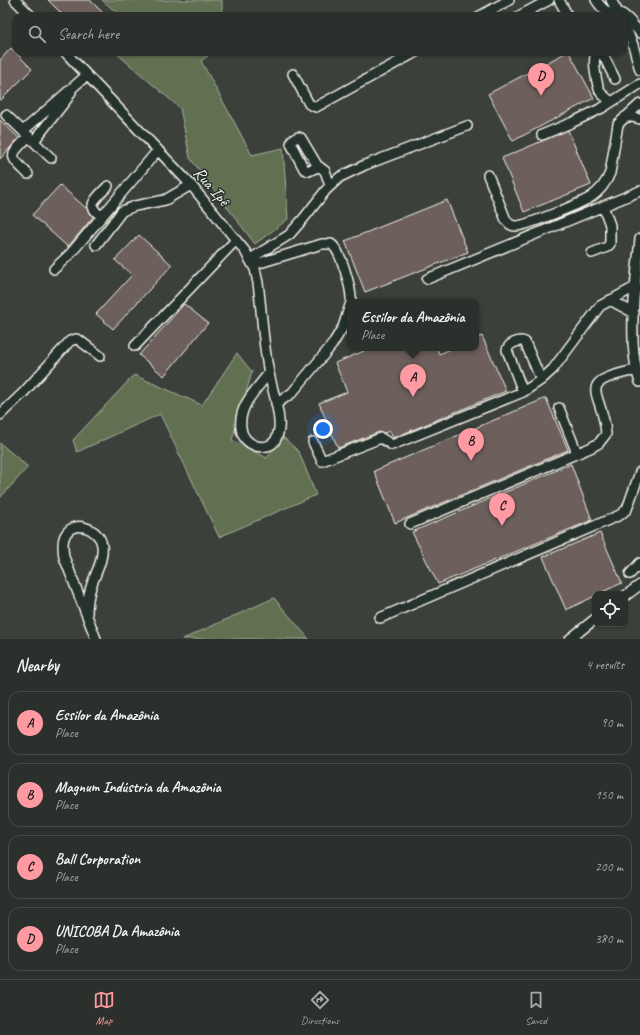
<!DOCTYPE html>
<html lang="en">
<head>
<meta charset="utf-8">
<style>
	:root { --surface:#2c302c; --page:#343834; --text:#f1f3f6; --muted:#a6a9a9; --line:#484b48; --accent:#ff9aa2 }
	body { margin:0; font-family:Caveat,sans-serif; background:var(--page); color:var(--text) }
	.controls { position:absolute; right:12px; bottom:12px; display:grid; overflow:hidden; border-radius:8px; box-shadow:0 1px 3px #0004 }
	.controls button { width:36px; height:36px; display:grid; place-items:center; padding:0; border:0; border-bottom:1px solid var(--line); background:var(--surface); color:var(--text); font:20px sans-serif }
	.you { position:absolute; left:323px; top:429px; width:14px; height:14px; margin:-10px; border:3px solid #fff; border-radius:50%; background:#1a73e8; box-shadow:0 0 0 6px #1a73e833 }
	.badge { display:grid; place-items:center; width:26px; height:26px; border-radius:50%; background:var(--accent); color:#111; font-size:13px; font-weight:700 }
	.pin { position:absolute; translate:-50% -33px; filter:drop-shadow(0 1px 2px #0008) }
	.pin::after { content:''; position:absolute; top:21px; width:14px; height:12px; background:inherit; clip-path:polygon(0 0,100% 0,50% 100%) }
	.popup { position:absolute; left:347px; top:299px; width:132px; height:52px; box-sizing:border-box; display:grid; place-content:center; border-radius:8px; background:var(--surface); filter:drop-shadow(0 1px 3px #0005); font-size:13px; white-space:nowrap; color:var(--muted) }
	.popup b { font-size:15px; color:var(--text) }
	.popup::after { content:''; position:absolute; left:50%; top:100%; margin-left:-8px; border:8px solid transparent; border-top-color:var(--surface) }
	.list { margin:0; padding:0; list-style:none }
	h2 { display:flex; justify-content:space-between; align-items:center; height:52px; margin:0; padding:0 16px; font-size:17px }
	h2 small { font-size:13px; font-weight:400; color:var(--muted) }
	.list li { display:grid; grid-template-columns:26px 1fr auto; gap:12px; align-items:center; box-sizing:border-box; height:64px; margin:0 8px 8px; padding:0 8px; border:1px solid var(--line); border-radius:12px }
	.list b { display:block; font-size:15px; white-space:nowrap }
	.list p { margin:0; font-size:13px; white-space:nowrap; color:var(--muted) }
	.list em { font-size:13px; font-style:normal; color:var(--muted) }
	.icon { flex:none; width:22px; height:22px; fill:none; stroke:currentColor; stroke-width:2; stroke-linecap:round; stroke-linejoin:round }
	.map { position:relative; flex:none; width:640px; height:639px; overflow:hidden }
	.search { position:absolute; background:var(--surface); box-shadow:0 1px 3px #0004; left:12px; right:12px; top:12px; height:44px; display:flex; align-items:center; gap:10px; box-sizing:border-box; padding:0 14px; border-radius:12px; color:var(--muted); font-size:15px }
	.sheet { height:340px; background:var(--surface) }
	nav { display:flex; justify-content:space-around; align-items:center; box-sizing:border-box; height:56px; border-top:1px solid var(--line); background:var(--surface); font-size:11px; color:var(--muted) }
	nav a { display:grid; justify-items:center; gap:2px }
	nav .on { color:var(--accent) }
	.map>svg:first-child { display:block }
	.green { fill:#616f51; stroke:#aab09c }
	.building { fill:#6d605c; stroke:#f4f1e8 }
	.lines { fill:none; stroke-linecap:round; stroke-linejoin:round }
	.minor-casing { stroke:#f4f1e8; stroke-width:12 }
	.minor { stroke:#26332d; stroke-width:9 }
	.labels { text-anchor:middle; stroke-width:3; stroke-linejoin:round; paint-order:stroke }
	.street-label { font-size:17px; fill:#f4f1e8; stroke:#26332d }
</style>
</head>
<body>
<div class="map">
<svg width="640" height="639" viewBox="0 0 640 639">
	<rect width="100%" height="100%" fill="#3b403b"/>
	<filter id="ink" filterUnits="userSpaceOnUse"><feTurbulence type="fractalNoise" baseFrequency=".025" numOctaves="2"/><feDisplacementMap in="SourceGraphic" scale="8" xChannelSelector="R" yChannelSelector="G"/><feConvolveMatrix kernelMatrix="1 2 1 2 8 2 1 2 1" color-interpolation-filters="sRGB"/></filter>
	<g filter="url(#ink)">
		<path class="green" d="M 102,0 L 222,0 L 222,16 L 121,16 Z
			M 115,52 L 213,52 L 201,61 L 252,155 L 283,148 L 288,219 L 255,244 L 190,158 L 180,108 Z
			M 237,353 L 252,372 L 232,440 L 267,458 L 282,436 L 299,452 L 316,495 L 219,537 L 160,414 L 77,452 L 73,440 L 134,375 L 202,405 Z
			M 0,443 L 28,467 L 0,498 Z
			M 274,598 L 309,639 L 183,639 Z"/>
		<path class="building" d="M 48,0 L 90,0 L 106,16 L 64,16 Z
			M 11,48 L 32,69 L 0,101 L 0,60 Z
			M 567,52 L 569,52 L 594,98 L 513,141 L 488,94 Z
			M 0,120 L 19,138 L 0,159 Z
			M 568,130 L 591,185 L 524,212 L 502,158 Z
			M 60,185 L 87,209 L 93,217 L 68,247 L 32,215 Z
			M 447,200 L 468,252 L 365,292 L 345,241 Z
			M 139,235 L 172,265 L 113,329 L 96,314 L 132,275 L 115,260 Z
			M 184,304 L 208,323 L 164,376 L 139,355 Z
			M 482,336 L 506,391 L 393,438 L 390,431 L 384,433 L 379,432 L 338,448 L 319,403 L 347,392 L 335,363 L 364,351 L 363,348 L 437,348 L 439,354 L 453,348 L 476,348 L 476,338 Z
			M 546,398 L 568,450 L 395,523 L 374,471 Z
			M 571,464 L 592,520 L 438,584 L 412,532 Z
			M 600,533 L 622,583 L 598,594 L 595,594 L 595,596 L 566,610 L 543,557 Z"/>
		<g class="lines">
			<g class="minor-casing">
				<path id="minor" d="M 15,0 L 31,16
					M 559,0 L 568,16
					M 596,0 C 600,6 605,13 613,13 C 617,13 619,12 622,14 C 629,18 635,27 640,33
					M 611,0 L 620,16
					M 480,16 L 509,0
					M 519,16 L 549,0
					M 624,23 L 633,45 L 640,70
					M 65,52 L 191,185 L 245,251 L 255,269 L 258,283 C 262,313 263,344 269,373 C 272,389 278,404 279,421 C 280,428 278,438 273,443 C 269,447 261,447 256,446 C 248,443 242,437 241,428 C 238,406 256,390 269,373
					M 293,74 L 309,104 L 316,107 L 416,52
					M 611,102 C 608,99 604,96 601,93 C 597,87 592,60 596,54 L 601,54 L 604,57 L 615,79
					M 6,115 L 51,158
					M 625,117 L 632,117 L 640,119
					M 23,131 L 87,75
					M 542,135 L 573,122 L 602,108 L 640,84
					M 34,141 L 67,99 L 71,92
					M 318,167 L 309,171 L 304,169 L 291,144 L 292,140 L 298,137 L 301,138 L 317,165 L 325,171 L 330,185
					M 28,174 C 8,154 9,157 29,136
					M 488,175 L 506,220 C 509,224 511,226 516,226 C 526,226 582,203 591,197 C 600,191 606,183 610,173 L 618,124 L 640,104
					M 102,217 C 99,214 94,211 93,207 C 91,202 104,190 108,186
					M 640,239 C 636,281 626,343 640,382
					M 96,245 L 122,211 L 135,206 L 165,200 L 191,185
					M 592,253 L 607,247 L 610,244 L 610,225 L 603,206
					M 250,259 L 289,235 L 304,218 L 326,190 L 340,177 L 365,165 L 467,126
					M 253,265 L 322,244 L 331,244 C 341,250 352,290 351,302
					M 54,269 L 71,253 L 158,150
					M 427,279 L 640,191
					M 610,300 L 634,313
					M 135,346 L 236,240
					M 523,392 L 507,350 C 508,344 519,339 525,342 L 541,380
					M 276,404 L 292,393 L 332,345 L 343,327 L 350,305
					M 559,408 L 577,453
					M 0,415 L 24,392 L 70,341 L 76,339 L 79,340 L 100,356
					M 313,442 L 322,461 L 381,438 L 392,445 L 523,392 L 541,380 L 553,369 L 600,306 L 635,287 L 640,288
					M 410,524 L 590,448 L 599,443 L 606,434 C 603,390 572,383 636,370
					M 630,574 L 640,563
					M 625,596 L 640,585
					M 87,615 C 87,605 88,596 91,587 C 95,574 104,560 102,545 C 99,527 71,518 64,538 C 62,544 63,550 64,557 L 96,639
					M 380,618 L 620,515 L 627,509 L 640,472
					M 570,639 L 595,619"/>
			</g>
			<use href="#minor" class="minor"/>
		</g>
	</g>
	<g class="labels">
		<g class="street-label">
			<text transform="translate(212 186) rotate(49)" y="6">Rua Ipê</text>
		</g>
	</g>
</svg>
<div class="controls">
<button><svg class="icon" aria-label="locate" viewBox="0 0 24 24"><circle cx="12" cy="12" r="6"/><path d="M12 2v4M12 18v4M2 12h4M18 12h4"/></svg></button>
</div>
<div class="you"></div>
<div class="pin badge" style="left:413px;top:397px">A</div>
<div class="popup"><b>Essilor da Amazônia</b>Place</div>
<div class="pin badge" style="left:471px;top:461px">B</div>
<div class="pin badge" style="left:502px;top:526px">C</div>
<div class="pin badge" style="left:541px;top:96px">D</div>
<div class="search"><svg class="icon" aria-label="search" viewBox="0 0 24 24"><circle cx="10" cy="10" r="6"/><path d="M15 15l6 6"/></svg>Search here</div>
</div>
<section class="sheet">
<h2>Nearby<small>4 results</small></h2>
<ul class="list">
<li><span class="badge">A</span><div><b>Essilor da Amazônia</b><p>Place</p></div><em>90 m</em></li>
<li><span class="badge">B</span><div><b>Magnum Indústria da Amazônia</b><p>Place</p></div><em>150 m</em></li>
<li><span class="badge">C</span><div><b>Ball Corporation</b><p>Place</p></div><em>200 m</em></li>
<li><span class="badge">D</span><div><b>UNICOBA Da Amazônia</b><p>Place</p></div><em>380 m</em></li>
</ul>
</section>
<nav>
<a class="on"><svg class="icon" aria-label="map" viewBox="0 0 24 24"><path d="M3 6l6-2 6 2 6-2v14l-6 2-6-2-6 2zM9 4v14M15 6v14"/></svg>Map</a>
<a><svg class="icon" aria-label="directions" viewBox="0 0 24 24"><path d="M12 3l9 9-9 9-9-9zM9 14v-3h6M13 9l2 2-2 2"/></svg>Directions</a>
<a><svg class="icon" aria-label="saved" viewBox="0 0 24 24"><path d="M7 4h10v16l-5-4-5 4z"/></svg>Saved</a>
</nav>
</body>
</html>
